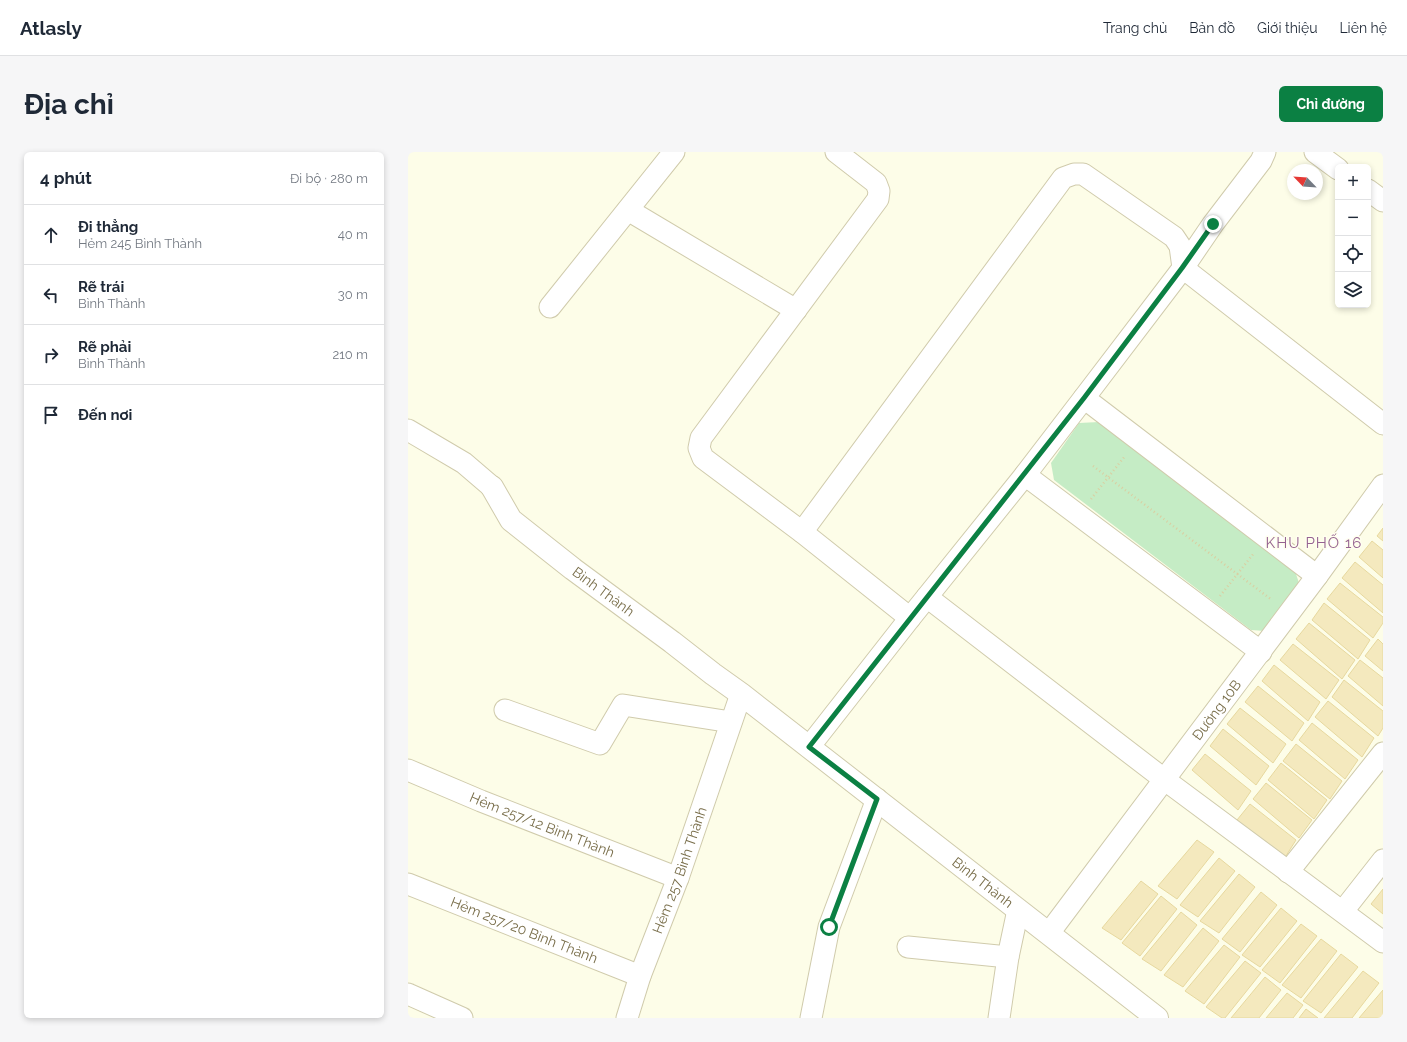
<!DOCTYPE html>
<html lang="vi">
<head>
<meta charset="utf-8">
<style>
	:root { --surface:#fff; --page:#f6f6f7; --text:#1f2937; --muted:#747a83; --line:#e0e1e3; --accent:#0b8043 }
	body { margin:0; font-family:Raleway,sans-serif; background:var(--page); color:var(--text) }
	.controls { position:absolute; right:12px; top:12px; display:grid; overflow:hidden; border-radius:6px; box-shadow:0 2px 6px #0003 }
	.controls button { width:36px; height:36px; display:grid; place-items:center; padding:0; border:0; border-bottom:1px solid var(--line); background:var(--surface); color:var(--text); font:20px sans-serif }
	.compass { position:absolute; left:879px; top:12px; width:36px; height:36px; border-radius:50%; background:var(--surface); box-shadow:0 2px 6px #0003; rotate:295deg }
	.stop { position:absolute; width:12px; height:12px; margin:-9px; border:3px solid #0b8043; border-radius:50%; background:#fff }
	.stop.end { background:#0b8043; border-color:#fff; box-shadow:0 1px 4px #0008 }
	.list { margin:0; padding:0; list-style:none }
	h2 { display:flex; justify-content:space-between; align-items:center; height:52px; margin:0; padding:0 16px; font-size:17px }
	h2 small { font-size:13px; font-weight:400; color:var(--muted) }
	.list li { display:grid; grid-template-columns:26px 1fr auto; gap:12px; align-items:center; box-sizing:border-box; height:60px; padding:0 16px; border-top:1px solid var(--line) }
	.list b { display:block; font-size:15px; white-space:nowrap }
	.list p { margin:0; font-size:13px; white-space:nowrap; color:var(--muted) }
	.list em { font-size:13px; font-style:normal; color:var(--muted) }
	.icon { flex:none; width:22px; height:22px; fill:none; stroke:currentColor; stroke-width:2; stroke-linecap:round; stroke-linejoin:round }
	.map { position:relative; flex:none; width:975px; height:866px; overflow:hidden; border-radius:6px }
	header { display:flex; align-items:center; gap:24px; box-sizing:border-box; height:56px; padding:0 20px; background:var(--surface); border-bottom:1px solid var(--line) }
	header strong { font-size:19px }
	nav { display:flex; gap:22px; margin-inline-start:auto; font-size:14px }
	.intro { display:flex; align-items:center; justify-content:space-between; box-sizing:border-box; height:96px; padding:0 24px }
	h1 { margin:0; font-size:28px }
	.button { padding:10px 18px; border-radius:6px; background:var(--accent); color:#fff; font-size:14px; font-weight:700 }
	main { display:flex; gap:24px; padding:0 24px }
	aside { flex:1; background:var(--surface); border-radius:6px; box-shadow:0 2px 6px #0003 }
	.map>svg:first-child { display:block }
	.green { fill:#c5ecc5 }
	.building { fill:#f4e9be; stroke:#e7d89e }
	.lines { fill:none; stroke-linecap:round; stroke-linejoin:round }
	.minor-casing { stroke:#d0cbac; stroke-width:23 }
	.tertiary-casing { stroke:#d0cbac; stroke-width:24 }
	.path { stroke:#dacea1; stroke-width:2.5; stroke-dasharray:1 3; stroke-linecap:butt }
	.minor { stroke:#fff; stroke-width:21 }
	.tertiary { stroke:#fff; stroke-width:22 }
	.route { stroke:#0b8043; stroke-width:5 }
	.labels { text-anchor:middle; stroke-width:3; stroke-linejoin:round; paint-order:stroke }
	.street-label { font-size:14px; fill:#796e4a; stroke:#ffffef }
	.neighbourhood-label { font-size:15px; letter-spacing:1px; fill:#956291; stroke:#ffffef }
</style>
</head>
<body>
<header>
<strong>Atlasly</strong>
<nav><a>Trang chủ</a><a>Bản đồ</a><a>Giới thiệu</a><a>Liên hệ</a></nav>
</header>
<div class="intro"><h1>Địa chỉ</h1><a class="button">Chỉ đường</a></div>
<main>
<aside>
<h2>4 phút<small>Đi bộ · 280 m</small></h2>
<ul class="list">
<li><svg class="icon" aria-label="ahead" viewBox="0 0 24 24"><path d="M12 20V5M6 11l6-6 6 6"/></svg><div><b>Đi thẳng</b><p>Hẻm 245 Bình Thành</p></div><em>40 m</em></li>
<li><svg class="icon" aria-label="left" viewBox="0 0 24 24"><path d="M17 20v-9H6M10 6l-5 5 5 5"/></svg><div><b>Rẽ trái</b><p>Bình Thành</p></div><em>30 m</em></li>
<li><svg class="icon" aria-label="right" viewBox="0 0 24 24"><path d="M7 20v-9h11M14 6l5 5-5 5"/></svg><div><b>Rẽ phải</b><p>Bình Thành</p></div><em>210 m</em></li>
<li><svg class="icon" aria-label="arrive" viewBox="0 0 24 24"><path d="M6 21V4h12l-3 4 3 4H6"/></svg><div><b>Đến nơi</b></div></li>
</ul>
</aside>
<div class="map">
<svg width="975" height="866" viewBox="0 0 975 866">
	<rect width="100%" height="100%" fill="#fdfde8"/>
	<path class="green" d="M 691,270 L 887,419 L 891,431 L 857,479 L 843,478 L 646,328 L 643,311 L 671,271 Z"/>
	<path class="building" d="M 975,376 L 975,389 L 969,384 Z
		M 964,389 L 975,398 L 975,426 L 951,405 Z
		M 947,410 L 975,433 L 975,461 L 934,426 Z
		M 932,431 L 975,465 L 975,471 L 965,486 L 919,447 Z
		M 916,451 L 962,488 L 950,507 L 904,468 Z
		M 901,471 L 947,508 L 934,527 L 888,487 Z
		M 970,487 L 975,492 L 975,519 L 957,504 Z
		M 885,492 L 931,528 L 918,547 L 872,508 Z
		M 952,508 L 975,526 L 975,554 L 940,524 Z
		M 866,513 L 912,550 L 900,569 L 854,529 Z
		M 936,528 L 975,559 L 975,576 L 970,584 L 924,545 Z
		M 850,534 L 896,571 L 884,589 L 837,550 Z
		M 920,549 L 966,586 L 954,605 L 907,565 Z
		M 832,556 L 878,592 L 865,611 L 819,572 Z
		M 904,571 L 950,608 L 937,627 L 891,588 Z
		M 815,577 L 861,614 L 848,633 L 802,594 Z
		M 888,592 L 934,629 L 922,647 L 875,609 Z
		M 797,602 L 843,639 L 830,658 L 784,618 Z
		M 873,611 L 919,648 L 906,667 L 860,628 Z
		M 858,631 L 904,668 L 891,686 L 845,647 Z
		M 842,652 L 888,688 L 876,707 L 829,668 Z
		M 789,688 L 806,700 L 769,747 L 750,734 Z
		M 811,706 L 827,719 L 790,765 L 772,753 Z
		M 831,722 L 847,735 L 811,781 L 792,769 Z
		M 733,729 L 750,742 L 713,788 L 694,776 Z
		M 975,737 L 975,762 L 963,752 Z
		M 853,740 L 869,753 L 832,800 L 814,787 Z
		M 753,744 L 769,757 L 732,804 L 714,791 Z
		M 873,756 L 889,769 L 852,815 L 834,803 Z
		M 773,760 L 789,773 L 753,819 L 734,807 Z
		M 893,772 L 909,784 L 872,831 L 854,818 Z
		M 795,776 L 811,789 L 775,835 L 756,823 Z
		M 913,787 L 929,799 L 893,846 L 874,833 Z
		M 816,793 L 832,805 L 796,852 L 777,839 Z
		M 933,802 L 950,815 L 913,861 L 895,849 Z
		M 837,809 L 853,821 L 817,866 L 814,866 L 798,855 Z
		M 955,819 L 971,831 L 944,866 L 916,866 Z
		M 857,825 L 873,838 L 851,866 L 823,866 Z
		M 975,838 L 975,866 L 951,866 Z
		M 879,841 L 895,853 L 885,866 L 858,866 Z
		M 898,857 L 910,866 L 891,866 Z"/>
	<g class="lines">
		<g class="minor-casing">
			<g id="minor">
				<path d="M 428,0 L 468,31 L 471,39 L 470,47 L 293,286 L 291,296 L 295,306 L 394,380 L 502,466"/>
				<path d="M 907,0 L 930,17"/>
				<path d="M 960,38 L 975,49"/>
				<path d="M 220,58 L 388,158"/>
				<path d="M 142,155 L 266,0"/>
				<path d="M 676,246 L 909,424"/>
				<path d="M 0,278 L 56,311 L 84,335"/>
				<path d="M 617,323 L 853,500"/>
				<path d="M 394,380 L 655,26 L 666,22 L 675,22 L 766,85 L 772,94 L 775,116 L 975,272"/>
				<path d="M 519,445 L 757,628 L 975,790"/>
				<path d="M 97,558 L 192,592 L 215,553 L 323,570"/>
				<path d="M 401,595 L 502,466 L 617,323 L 676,246 L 775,116 L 805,72 L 853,9 L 857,0"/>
				<path id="s1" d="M 0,618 L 73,649 L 270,726"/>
				<path d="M 880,720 L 975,601"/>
				<path id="s2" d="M 0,732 L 232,824"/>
				<path d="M 935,759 L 975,708"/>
				<path id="s3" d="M 641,781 L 909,424 L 975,333"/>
				<path d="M 500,795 L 600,805"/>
				<path d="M 0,842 L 54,866"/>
				<path id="s4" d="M 219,866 L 232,824 L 270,726 L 333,542"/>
				<path d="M 403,866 L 421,775 L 469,647"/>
				<path d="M 591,866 L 600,805 L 610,758"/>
			</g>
		</g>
		<g class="tertiary-casing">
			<g id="tertiary">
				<path id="s5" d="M 84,335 L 103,368 L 165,417 L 264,490 L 305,522 L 333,542 L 749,866"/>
			</g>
		</g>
		<path class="path" d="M 685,314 L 864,448
			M 683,347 L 717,304
			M 812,444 L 846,401"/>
		<use href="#minor" class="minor"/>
		<use href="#tertiary" class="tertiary"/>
	</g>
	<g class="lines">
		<path class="route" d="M 421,775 L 469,647 L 401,595 L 676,246 L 774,116 L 805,72"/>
	</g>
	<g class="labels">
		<g class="street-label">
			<text dy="5" stroke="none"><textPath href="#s5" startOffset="155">Bình Thành</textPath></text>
			<text dy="5" stroke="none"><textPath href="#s3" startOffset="279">Đường 10B</textPath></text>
			<text dy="5" stroke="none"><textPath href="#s1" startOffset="145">Hẻm 257/12 Bình Thành</textPath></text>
			<text dy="5" stroke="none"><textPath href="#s4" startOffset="157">Hẻm 257 Bình Thành</textPath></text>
			<text dy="5" stroke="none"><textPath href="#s5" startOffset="633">Bình Thành</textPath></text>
			<text dy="5" stroke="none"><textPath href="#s2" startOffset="125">Hẻm 257/20 Bình Thành</textPath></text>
		</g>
		<g class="neighbourhood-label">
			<text x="906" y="396">KHU PHỐ 16</text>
		</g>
	</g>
</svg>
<div class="controls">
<button>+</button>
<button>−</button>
<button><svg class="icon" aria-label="locate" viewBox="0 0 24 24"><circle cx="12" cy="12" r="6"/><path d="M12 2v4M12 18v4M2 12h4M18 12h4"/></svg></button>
<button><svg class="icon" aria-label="layers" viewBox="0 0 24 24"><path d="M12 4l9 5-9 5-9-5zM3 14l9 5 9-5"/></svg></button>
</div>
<svg class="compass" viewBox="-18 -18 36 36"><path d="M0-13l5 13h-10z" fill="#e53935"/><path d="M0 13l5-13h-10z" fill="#747a83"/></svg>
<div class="stop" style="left:421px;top:775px"></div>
<div class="stop end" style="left:805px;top:72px"></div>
</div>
</main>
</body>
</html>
